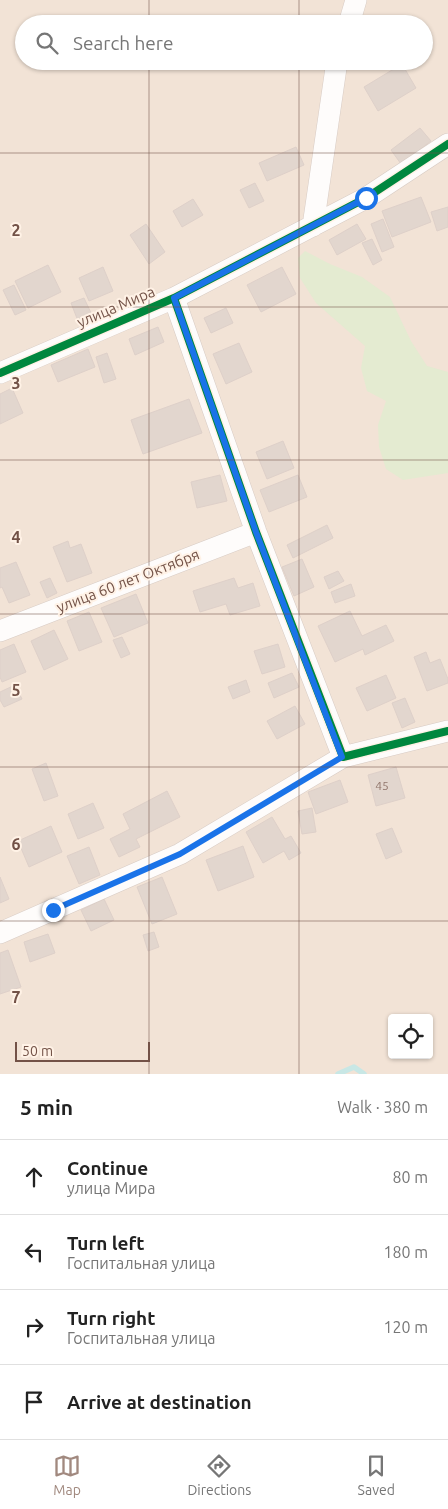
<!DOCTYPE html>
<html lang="en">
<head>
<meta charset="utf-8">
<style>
	:root { --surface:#fff; --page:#f6f6f6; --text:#222; --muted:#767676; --line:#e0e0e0; --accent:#a1897f }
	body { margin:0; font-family:Ubuntu,sans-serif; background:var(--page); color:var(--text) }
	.controls { position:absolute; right:15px; bottom:15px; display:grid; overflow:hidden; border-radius:5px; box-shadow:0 1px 4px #0004 }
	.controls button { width:45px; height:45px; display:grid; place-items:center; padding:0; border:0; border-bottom:1px solid var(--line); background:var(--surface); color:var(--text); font:25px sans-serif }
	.scale { position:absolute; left:15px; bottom:12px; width:135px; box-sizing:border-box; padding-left:5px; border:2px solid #735247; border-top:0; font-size:14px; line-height:18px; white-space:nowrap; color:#735247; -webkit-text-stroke:4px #fff2e6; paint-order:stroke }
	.stop { position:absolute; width:15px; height:15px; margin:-11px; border:4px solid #1a73e8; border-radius:50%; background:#fff }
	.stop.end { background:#1a73e8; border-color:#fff; box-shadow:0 1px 5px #0008 }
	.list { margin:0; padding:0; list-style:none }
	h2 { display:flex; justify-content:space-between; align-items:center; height:65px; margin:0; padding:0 20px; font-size:21px }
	h2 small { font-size:16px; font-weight:400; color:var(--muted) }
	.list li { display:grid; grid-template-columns:32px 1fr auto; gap:15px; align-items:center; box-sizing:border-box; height:75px; padding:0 20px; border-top:1px solid var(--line) }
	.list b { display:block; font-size:19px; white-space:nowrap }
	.list p { margin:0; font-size:16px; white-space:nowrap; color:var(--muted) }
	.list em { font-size:16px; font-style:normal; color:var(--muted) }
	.icon { flex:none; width:28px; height:28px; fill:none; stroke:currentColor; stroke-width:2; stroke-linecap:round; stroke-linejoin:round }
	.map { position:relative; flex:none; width:448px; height:1074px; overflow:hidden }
	.search { position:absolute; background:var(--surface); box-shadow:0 1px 4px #0004; left:15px; right:15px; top:15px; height:55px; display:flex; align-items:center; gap:12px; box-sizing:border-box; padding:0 18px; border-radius:28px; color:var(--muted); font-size:19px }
	.sheet { height:365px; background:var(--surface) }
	nav { display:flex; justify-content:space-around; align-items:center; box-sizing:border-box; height:70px; border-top:1px solid var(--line); background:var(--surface); font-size:14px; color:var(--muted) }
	nav a { display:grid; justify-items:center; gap:2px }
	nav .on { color:var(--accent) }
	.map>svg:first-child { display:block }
	.residential { fill:#f2e3d6; fill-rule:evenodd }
	.green { fill:#e4ebd1 }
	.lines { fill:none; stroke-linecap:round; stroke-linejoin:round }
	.stream { stroke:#c8e7e5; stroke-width:5.5 }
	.building { fill:#e2d6ce; stroke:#ded0c9 }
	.minor-casing { stroke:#d7cbc4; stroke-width:22 }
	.minor { stroke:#fefcfb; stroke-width:21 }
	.cycleway-casing { stroke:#fff2e6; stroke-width:11 }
	.cycleway { stroke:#00873e; stroke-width:8 }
	.route { stroke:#1a73e8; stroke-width:6 }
	.grid { fill:none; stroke:#735247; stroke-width:1; stroke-opacity:0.55 }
	.labels { text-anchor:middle; stroke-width:4; stroke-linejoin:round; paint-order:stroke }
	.number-label { font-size:12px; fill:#90756b }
	.street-label { font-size:15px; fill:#735247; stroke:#fff2e6 }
	.grid-label { font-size:16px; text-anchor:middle; font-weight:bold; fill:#735247; stroke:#fff2e6; stroke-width:4; stroke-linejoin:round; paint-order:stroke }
</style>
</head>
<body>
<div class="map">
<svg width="448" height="1074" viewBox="0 0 448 1074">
	<rect width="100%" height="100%" fill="#f6eee6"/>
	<path class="residential" d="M 0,0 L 448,0 L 448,1074 L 0,1074 ZM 24,24 L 424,24 L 424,61 L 24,61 ZM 392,1018 L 429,1018 L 429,1055 L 392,1055 Z"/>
	<path class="green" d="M 305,251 L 330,264 L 362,277 L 390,297 L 411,341 L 427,366 L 448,372 L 448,473 L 403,480 L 386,469 L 379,447 L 378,425 L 386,401 L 367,391 L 361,368 L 365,346 L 316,303 L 300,278 L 298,258 Z"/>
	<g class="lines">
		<path class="stream" d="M 338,1074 L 354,1067 L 364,1074"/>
	</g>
	<path class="building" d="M 402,64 L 416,88 L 378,111 L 364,87 Z
		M 420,128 L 431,141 L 401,164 L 391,150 Z
		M 296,147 L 304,165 L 267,181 L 259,163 Z
		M 255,183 L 264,201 L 249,208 L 240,190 Z
		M 421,197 L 431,222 L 392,237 L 382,211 Z
		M 193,199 L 203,215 L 182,227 L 173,211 Z
		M 448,207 L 448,227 L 437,231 L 431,212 Z
		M 383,219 L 394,247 L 382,252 L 371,224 Z
		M 146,224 L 165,252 L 149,264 L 130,235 Z
		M 357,224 L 366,239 L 337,255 L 329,240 Z
		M 372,239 L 382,260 L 373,265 L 362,243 Z
		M 48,265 L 61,292 L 28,308 L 15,281 Z
		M 103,267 L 113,291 L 89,301 L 79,278 Z
		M 282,267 L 296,294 L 261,312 L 247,285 Z
		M 14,285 L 26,310 L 15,315 L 3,290 Z
		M 84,298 L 92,315 L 78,321 L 71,303 Z
		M 226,308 L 233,323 L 211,333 L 204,318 Z
		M 158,327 L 164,342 L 135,355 L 129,339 Z
		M 239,343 L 252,372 L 226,384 L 213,354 Z
		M 88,349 L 95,367 L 58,382 L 51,365 Z
		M 107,353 L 116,379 L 104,383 L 96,357 Z
		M 12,388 L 23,413 L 0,424 L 0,394 Z
		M 189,399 L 202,433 L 143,454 L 131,420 Z
		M 283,441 L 294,468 L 267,479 L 256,452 Z
		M 220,475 L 227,501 L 197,508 L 191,482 Z
		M 298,475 L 307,497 L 269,512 L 260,490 Z
		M 327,525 L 333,538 L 293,558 L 287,545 Z
		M 68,541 L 70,548 L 81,544 L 92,573 L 67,582 L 53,547 Z
		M 302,559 L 314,587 L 294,596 L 282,567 Z
		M 16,562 L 30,595 L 9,603 L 2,587 L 0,588 L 0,568 Z
		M 338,571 L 344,581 L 329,589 L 324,577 Z
		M 50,578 L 57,593 L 47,598 L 40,582 Z
		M 234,578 L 238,588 L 253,583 L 260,606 L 230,615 L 226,604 L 200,612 L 193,591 Z
		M 351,584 L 355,596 L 335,603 L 331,592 Z
		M 136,594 L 148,623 L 114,637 L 101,608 Z
		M 350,611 L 362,636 L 386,625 L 394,641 L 365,655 L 363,649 L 335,662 L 318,626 Z
		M 89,612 L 102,642 L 79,651 L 67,621 Z
		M 54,630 L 68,659 L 44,670 L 31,641 Z
		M 122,637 L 130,654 L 121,658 L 113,640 Z
		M 14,644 L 26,672 L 2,682 L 0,677 L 0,650 Z
		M 278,644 L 285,667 L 262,674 L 254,651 Z
		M 426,652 L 430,663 L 440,659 L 448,679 L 448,683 L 427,691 L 414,657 Z
		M 292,673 L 299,687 L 274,698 L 268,683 Z
		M 386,675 L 396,698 L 367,711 L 356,688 Z
		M 246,680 L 250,692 L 233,699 L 228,687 Z
		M 15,685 L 22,699 L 4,707 L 0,700 L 0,692 Z
		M 405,698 L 415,722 L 402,728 L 392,703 Z
		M 295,706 L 305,724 L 277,739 L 267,721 Z
		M 46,763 L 58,796 L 44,801 L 32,769 Z
		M 396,767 L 405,798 L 376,806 L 368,775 Z
		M 340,780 L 348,802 L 316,814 L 308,792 Z
		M 167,791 L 180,817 L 136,839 L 140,847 L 119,857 L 110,839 L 130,829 L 123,814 Z
		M 93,803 L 104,828 L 78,839 L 68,814 Z
		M 312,808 L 316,832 L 302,834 L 298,811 Z
		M 272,817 L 285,839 L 291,836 L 301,853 L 289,860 L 284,851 L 263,863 L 246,832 Z
		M 51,826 L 62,852 L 29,867 L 18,841 Z
		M 392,828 L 402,852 L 386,859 L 376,834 Z
		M 243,846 L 254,877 L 218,891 L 206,860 Z
		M 89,847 L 100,875 L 79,884 L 67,856 Z
		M 0,877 L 9,899 L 0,903 Z
		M 162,877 L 177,914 L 152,924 L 137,887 Z
		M 104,899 L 114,920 L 91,931 L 81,910 Z
		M 154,932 L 159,947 L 148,951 L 143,935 Z
		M 48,934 L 55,953 L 30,962 L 24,942 Z
		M 8,950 L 21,987 L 0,994 L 0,953 Z"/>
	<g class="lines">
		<g class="minor-casing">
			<path id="minor" d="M 349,24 L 356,0
				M 313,226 L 337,61
				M 174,298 L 256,532 L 343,757 L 448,731
				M 0,373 L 174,298 L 366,198 L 448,144
				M 0,631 L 256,532
				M 0,933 L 180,854 L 343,757"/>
		</g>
		<use href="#minor" class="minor"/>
		<g class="cycleway-casing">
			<path id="cycleway" d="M 174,298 L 256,532 L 343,757 L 448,731
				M 0,373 L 174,298 L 366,198 L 448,144"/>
		</g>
		<use href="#cycleway" class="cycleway"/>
	</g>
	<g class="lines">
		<path class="route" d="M 53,910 L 180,854 L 342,757 L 256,532 L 174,298 L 366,198"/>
	</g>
	<path class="grid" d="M 149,0 L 149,24M 299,0 L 299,24M 149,61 L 149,1074M 299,61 L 299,1074M 0,153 L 448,153M 0,307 L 448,307M 0,460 L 448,460M 0,614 L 448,614M 0,767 L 448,767M 0,921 L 448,921"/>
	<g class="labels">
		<g class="number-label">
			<text x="382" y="790">45</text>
		</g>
		<g class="street-label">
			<text transform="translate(116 307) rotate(-23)" y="5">улица Мира</text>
			<text transform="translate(128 581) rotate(-21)" y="5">улица 60 лет Октября</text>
		</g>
	</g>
	<g class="grid-label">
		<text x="16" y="236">2</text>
		<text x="16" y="389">3</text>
		<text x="16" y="543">4</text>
		<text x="16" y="696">5</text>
		<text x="16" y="850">6</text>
		<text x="16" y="1003">7</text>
	</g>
</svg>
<div class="controls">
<button><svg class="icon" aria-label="locate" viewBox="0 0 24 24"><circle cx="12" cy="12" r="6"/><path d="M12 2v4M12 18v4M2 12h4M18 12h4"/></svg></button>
</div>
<div class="scale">50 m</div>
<div class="stop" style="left:366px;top:198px"></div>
<div class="stop end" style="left:53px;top:910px"></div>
<div class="search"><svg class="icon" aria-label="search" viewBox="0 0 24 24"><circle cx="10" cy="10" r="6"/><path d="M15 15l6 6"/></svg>Search here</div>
</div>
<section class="sheet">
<h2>5 min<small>Walk · 380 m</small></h2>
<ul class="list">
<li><svg class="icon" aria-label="ahead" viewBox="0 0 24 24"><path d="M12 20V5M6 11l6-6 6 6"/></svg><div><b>Continue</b><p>улица Мира</p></div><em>80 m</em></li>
<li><svg class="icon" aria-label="left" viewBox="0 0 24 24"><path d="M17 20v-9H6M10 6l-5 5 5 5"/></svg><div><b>Turn left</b><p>Госпитальная улица</p></div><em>180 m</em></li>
<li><svg class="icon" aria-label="right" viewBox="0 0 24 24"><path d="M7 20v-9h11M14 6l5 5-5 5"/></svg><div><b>Turn right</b><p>Госпитальная улица</p></div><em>120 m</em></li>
<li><svg class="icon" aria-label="arrive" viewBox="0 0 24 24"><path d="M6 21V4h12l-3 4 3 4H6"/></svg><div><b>Arrive at destination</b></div></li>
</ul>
</section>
<nav>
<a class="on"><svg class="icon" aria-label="map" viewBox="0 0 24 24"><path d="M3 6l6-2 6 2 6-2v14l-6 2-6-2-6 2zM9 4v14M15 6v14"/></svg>Map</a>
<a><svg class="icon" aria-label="directions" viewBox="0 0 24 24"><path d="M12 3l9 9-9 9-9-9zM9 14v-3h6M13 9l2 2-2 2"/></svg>Directions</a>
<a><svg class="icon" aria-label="saved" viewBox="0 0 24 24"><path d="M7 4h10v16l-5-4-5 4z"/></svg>Saved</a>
</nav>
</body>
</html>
